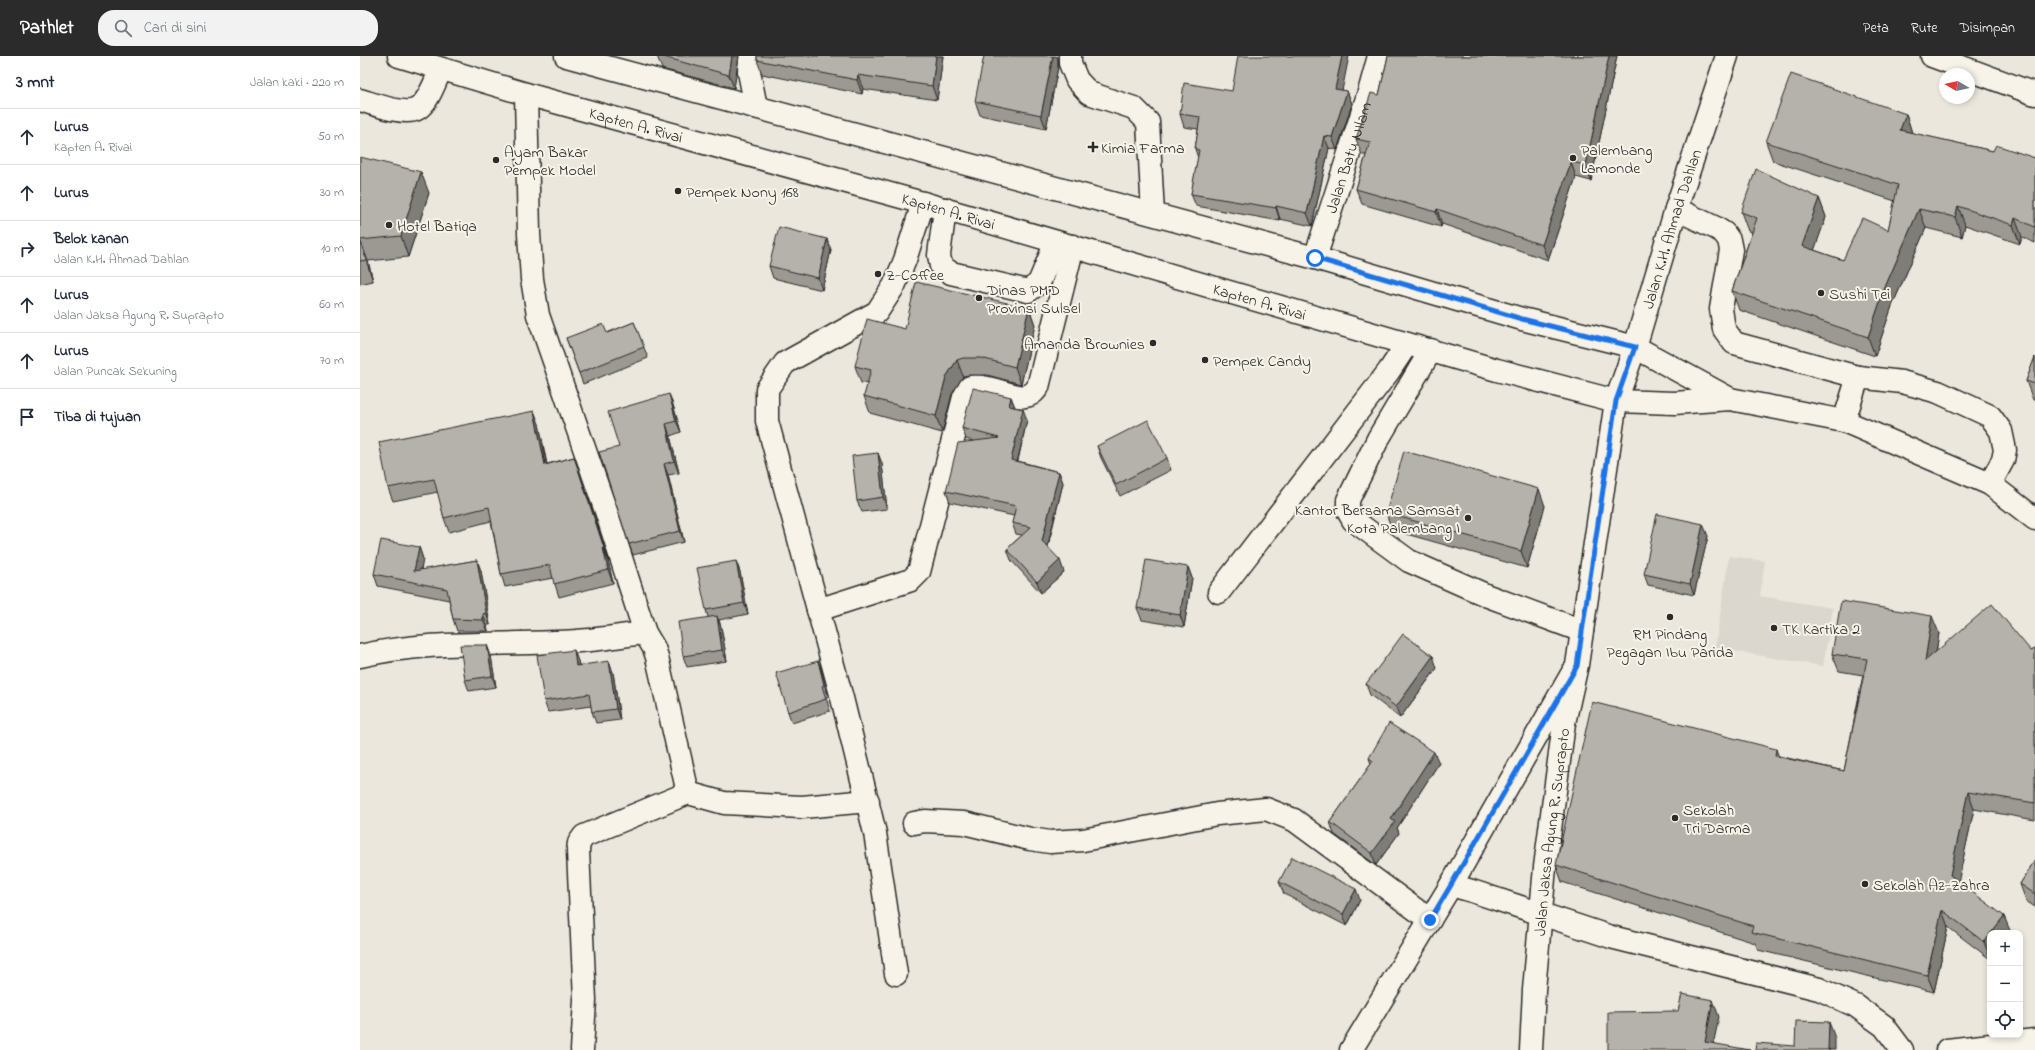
<!DOCTYPE html>
<html lang="id">
<head>
<meta charset="utf-8">
<style>
	:root { --surface:#fff; --page:#f2f2f3; --text:#1f2937; --muted:#747a83; --line:#e0e1e3; --accent:#2b2b2b }
	body { margin:0; font-family:"Indie Flower",sans-serif; background:var(--page); color:var(--text) }
	.controls { position:absolute; right:12px; bottom:12px; display:grid; overflow:hidden; border-radius:8px; box-shadow:0 2px 6px #0003 }
	.controls button { width:36px; height:36px; display:grid; place-items:center; padding:0; border:0; border-bottom:1px solid var(--line); background:var(--surface); color:var(--text); font:20px sans-serif }
	.compass { position:absolute; left:1579px; top:12px; width:36px; height:36px; border-radius:50%; background:var(--surface); box-shadow:0 2px 6px #0003; rotate:279deg }
	.stop { position:absolute; width:12px; height:12px; margin:-9px; border:3px solid #1a73e8; border-radius:50%; background:#fff }
	.stop.end { background:#1a73e8; border-color:#fff; box-shadow:0 1px 4px #0008 }
	.list { margin:0; padding:0; list-style:none }
	h2 { display:flex; justify-content:space-between; align-items:center; height:52px; margin:0; padding:0 16px; font-size:17px }
	h2 small { font-size:13px; font-weight:400; color:var(--muted) }
	.list li { display:grid; grid-template-columns:26px 1fr auto; gap:12px; align-items:center; box-sizing:border-box; height:56px; padding:0 16px; border-top:1px solid var(--line) }
	.list b { display:block; font-size:15px; white-space:nowrap }
	.list p { margin:0; font-size:13px; white-space:nowrap; color:var(--muted) }
	.list em { font-size:13px; font-style:normal; color:var(--muted) }
	.icon { flex:none; width:22px; height:22px; fill:none; stroke:currentColor; stroke-width:2; stroke-linecap:round; stroke-linejoin:round }
	.map { position:relative; flex:none; width:1675px; height:994px; overflow:hidden }
	header { display:flex; align-items:center; gap:24px; box-sizing:border-box; height:56px; padding:0 20px; background:var(--accent); color:#fff }
	header strong { font-size:19px }
	nav { display:flex; gap:22px; margin-inline-start:auto; font-size:14px }
	.search { width:280px; height:36px; background:var(--page); display:flex; align-items:center; gap:10px; box-sizing:border-box; padding:0 14px; border-radius:16px; color:var(--muted); font-size:15px }
	main { display:flex }
	aside { flex:1; background:var(--surface) }
	.map>svg:first-child { display:block }
	.built { fill:#dbd7ce }
	.lines { fill:none; stroke-linecap:round; stroke-linejoin:round }
	.minor-casing { stroke:#2b2b2b; stroke-width:25 }
	.major-casing { stroke:#2b2b2b; stroke-width:25 }
	.minor { stroke:#f7f3e8; stroke-width:22 }
	.major { stroke:#f7f3e8; stroke-width:22 }
	.wall { fill:#9c9993; stroke:#2b2b2b }
	.shaded-wall { fill:#7f7d78; stroke:#2b2b2b }
	.building { fill:#b5b2ab; stroke:#2b2b2b }
	.route { stroke:#1a73e8; stroke-width:5 }
	.poi-dot { fill:#2b2b2b; stroke:#f7f3e8; stroke-width:1.5 }
	.labels { text-anchor:middle; stroke-width:4; stroke-linejoin:round; paint-order:stroke }
	.street-label { font-size:16px; fill:#2b2b2b; stroke:#f7f3e8 }
	.poi-label { font-size:16px; fill:#2b2b2b; stroke:#f7f3e8; text-anchor:start }
</style>
</head>
<body>
<header>
<strong>Pathlet</strong>
<div class="search"><svg class="icon" aria-label="search" viewBox="0 0 24 24"><circle cx="10" cy="10" r="6"/><path d="M15 15l6 6"/></svg>Cari di sini</div>
<nav><a>Peta</a><a>Rute</a><a>Disimpan</a></nav>
</header>
<main>
<aside>
<h2>3 mnt<small>Jalan kaki · 220 m</small></h2>
<ul class="list">
<li><svg class="icon" aria-label="ahead" viewBox="0 0 24 24"><path d="M12 20V5M6 11l6-6 6 6"/></svg><div><b>Lurus</b><p>Kapten A. Rivai</p></div><em>50 m</em></li>
<li><svg class="icon" aria-label="ahead" viewBox="0 0 24 24"><path d="M12 20V5M6 11l6-6 6 6"/></svg><div><b>Lurus</b></div><em>30 m</em></li>
<li><svg class="icon" aria-label="right" viewBox="0 0 24 24"><path d="M7 20v-9h11M14 6l5 5-5 5"/></svg><div><b>Belok kanan</b><p>Jalan K.H. Ahmad Dahlan</p></div><em>10 m</em></li>
<li><svg class="icon" aria-label="ahead" viewBox="0 0 24 24"><path d="M12 20V5M6 11l6-6 6 6"/></svg><div><b>Lurus</b><p>Jalan Jaksa Agung R. Suprapto</p></div><em>60 m</em></li>
<li><svg class="icon" aria-label="ahead" viewBox="0 0 24 24"><path d="M12 20V5M6 11l6-6 6 6"/></svg><div><b>Lurus</b><p>Jalan Puncak Sekuning</p></div><em>70 m</em></li>
<li><svg class="icon" aria-label="arrive" viewBox="0 0 24 24"><path d="M6 21V4h12l-3 4 3 4H6"/></svg><div><b>Tiba di tujuan</b></div></li>
</ul>
</aside>
<div class="map">
<svg width="1675" height="994" viewBox="0 0 1675 994">
	<rect width="100%" height="100%" fill="#ebe7dd"/>
	<filter id="ink" filterUnits="userSpaceOnUse"><feTurbulence type="fractalNoise" baseFrequency=".025" numOctaves="2"/><feDisplacementMap in="SourceGraphic" scale="8" xChannelSelector="R" yChannelSelector="G"/><feConvolveMatrix kernelMatrix="1 2 1 2 8 2 1 2 1" color-interpolation-filters="sRGB"/></filter>
	<g filter="url(#ink)">
		<path class="built" d="M 1369,500 L 1405,505 L 1400,540 L 1473,552 L 1463,610 L 1355,592 Z"/>
		<g class="lines">
			<g class="minor-casing">
				<g id="minor">
					<path d="M 390,0 L 389,16 L 396,51"/>
					<path d="M 710,0 L 710,7 L 717,24 L 729,37 L 774,52 L 788,66 L 793,158"/>
					<path d="M 1572,0 L 1675,38"/>
					<path d="M 166,38 L 169,178 L 172,223 L 178,259 L 247,458 L 285,577 L 294,592 L 297,601 L 328,737"/>
					<path d="M 0,44 C 14,48 45,60 57,53 C 69,46 75,25 81,13"/>
					<path d="M 585,153 L 579,199 L 581,210 L 591,217 L 668,235 L 679,227 L 696,186"/>
					<path d="M 1316,153 L 1356,172 L 1364,177 L 1369,184 L 1371,194 L 1361,253 L 1364,273 L 1374,287 L 1498,321"/>
					<path id="s1" d="M 955,202 L 1010,33 L 1019,0"/>
					<path d="M 1071,294 L 1018,383 L 988,444 L 988,455 L 993,464 L 1049,505 L 1128,540 L 1222,575"/>
					<path d="M 1484,365 L 1498,321 L 1542,326 L 1578,336 L 1630,360 L 1641,375 L 1645,394 L 1643,404 L 1630,428"/>
					<path d="M 859,536 L 1029,315 L 1047,288"/>
					<path d="M 458,554 L 551,524 L 559,516 L 604,341 L 610,331 C 629,328 655,343 666,340 C 672,339 675,335 678,331 L 713,190"/>
					<path d="M 0,600 C 76,582 154,591 230,584 C 248,582 267,579 285,577"/>
					<path d="M 554,767 L 565,765 L 604,767 L 670,783 L 690,786 L 723,784 L 857,758 L 906,753 L 934,764 L 1070,864"/>
					<path d="M 1091,829 L 1112,835 L 1251,881 L 1459,933 L 1496,950 L 1524,970 L 1542,994"/>
					<path d="M 536,918 L 515,777 L 482,642 L 407,365 L 407,333 L 425,307 L 517,256 L 534,230 L 545,204 L 563,147"/>
					<path d="M 222,994 L 225,944 L 218,795 L 219,787 L 224,780 L 328,737 L 364,747 L 442,751 L 508,745"/>
					<path d="M 991,994 L 1091,829 L 1213,616"/>
					<path d="M 1587,994 L 1675,984"/>
				</g>
			</g>
			<g class="major-casing">
				<g id="major">
					<path id="s2" d="M 39,0 L 166,38 L 563,147 L 1137,314 L 1256,345 L 1314,347 L 1370,343 L 1484,365 L 1630,428 L 1675,463"/>
					<path d="M 206,0 L 955,202 L 1162,263 L 1275,291 L 1370,343"/>
					<path id="s3" d="M 1171,994 L 1174,934 L 1185,811 L 1204,667 L 1217,609 L 1256,345 L 1275,291 L 1316,153 L 1367,0"/>
				</g>
			</g>
			<use href="#minor" class="minor"/>
			<use href="#major" class="major"/>
		</g>
		<path class="wall" d="M 297,0 L 379,0 L 374,32 L 302,13 Z
			M 397,0 L 583,0 L 577,44 L 503,33 L 502,38 L 402,18 L 397,4 Z
			M 1028,0 L 1257,0 L 1231,125 L 1216,121 L 1188,204 L 1082,168 L 1081,171 L 1002,148 L 996,133 L 1006,99 L 1002,99 L 996,83 L 1019,39 Z
			M 698,3 L 698,11 L 686,73 L 620,59 L 615,45 Z
			M 982,34 L 987,35 L 992,48 L 977,94 L 969,92 L 952,170 L 920,163 L 920,165 L 836,150 L 831,138 L 838,102 L 835,93 L 838,73 L 824,71 L 820,58 L 872,35 Z
			M 1546,58 L 1552,77 L 1633,95 L 1675,102 L 1675,187 L 1662,181 L 1660,188 L 1605,169 L 1602,181 L 1566,172 L 1532,250 L 1515,300 L 1379,254 L 1372,235 L 1392,176 L 1388,175 L 1381,156 L 1459,142 L 1466,161 L 1454,194 L 1483,204 L 1528,174 L 1535,145 L 1413,105 L 1406,86 Z
			M 0,101 L 69,137 L 48,201 L 8,205 L 13,225 L 0,228 Z
			M 467,183 L 471,194 L 462,234 L 413,222 L 409,210 Z
			M 669,252 L 675,269 L 661,328 L 627,319 L 609,319 L 603,320 L 592,338 L 582,377 L 510,357 L 504,340 L 508,328 L 501,327 L 495,310 L 545,273 Z
			M 274,266 L 288,302 L 223,328 L 206,282 L 247,277 Z
			M 1675,301 L 1675,344 L 1673,344 L 1666,325 Z
			M 309,338 L 313,349 L 321,376 L 310,380 L 319,417 L 308,419 L 324,486 L 273,499 L 269,488 L 259,391 Z
			M 651,341 L 655,351 L 667,364 L 658,405 L 699,416 L 703,427 L 688,491 L 704,516 L 681,537 L 651,504 L 647,493 L 662,479 L 656,478 L 652,467 L 654,460 L 590,446 L 586,435 L 613,385 L 606,383 L 602,372 Z
			M 174,355 L 179,368 L 187,408 L 214,401 L 249,505 L 248,505 L 253,527 L 199,541 L 193,522 L 145,531 L 141,518 L 131,465 L 89,476 L 84,462 L 78,436 L 33,445 L 28,432 Z
			M 737,390 L 807,402 L 811,414 L 760,440 L 741,402 Z
			M 518,397 L 522,408 L 527,453 L 502,456 L 497,445 Z
			M 1185,450 L 1167,512 L 1032,474 L 1026,457 Z
			M 1348,480 L 1334,539 L 1288,529 L 1284,518 Z
			M 59,491 L 63,503 L 61,514 L 117,504 L 121,515 L 130,569 L 127,569 L 128,575 L 97,575 L 93,563 L 89,544 L 18,530 L 14,518 Z
			M 376,505 L 380,516 L 388,558 L 359,564 L 361,571 L 367,605 L 327,611 L 323,600 L 348,561 L 346,554 Z
			M 828,511 L 832,522 L 824,571 L 782,564 L 777,552 Z
			M 1579,577 L 1576,596 L 1671,595 L 1675,593 L 1675,764 L 1614,753 L 1598,825 L 1630,877 L 1630,903 L 1588,871 L 1574,936 L 1398,894 L 1395,887 L 1202,826 L 1196,809 L 1419,700 L 1484,715 L 1503,619 L 1479,615 L 1472,598 Z
			M 127,589 L 131,600 L 136,631 L 109,635 L 105,624 Z
			M 218,605 L 219,609 L 253,616 L 260,664 L 236,667 L 232,656 L 231,650 L 188,656 L 184,645 Z
			M 458,605 L 462,616 L 469,640 L 466,641 L 470,655 L 432,667 L 428,656 Z
			M 1077,612 L 1040,662 L 1010,639 L 1006,628 Z
			M 1009,702 L 1079,707 L 1037,772 L 1039,777 L 1016,809 L 974,778 L 970,766 L 1011,708 Z
			M 1675,804 L 1675,851 L 1666,845 L 1660,828 Z
			M 919,826 L 1000,844 L 987,870 L 924,838 Z"/>
		<path class="shaded-wall" d="M 372,0 L 379,0 L 374,32 L 369,19 Z
			M 576,0 L 583,0 L 577,44 L 572,30 Z
			M 693,0 L 696,0 L 698,3 L 698,11 L 686,73 L 681,59 Z
			M 982,0 L 989,0 L 980,45 L 975,33 Z
			M 1249,0 L 1257,0 L 1231,125 L 1226,109 Z
			M 498,19 L 503,33 L 502,38 L 497,24 Z
			M 987,35 L 992,48 L 977,94 L 972,81 Z
			M 1546,58 L 1552,77 L 1540,74 Z
			M 964,80 L 969,92 L 952,170 L 947,157 Z
			M 1211,106 L 1216,121 L 1188,204 L 1182,189 Z
			M 61,116 L 69,137 L 48,201 L 41,180 Z
			M 1459,142 L 1466,161 L 1449,209 L 1442,190 Z
			M 916,150 L 920,163 L 920,165 L 916,152 Z
			M 1598,150 L 1605,169 L 1602,181 L 1595,161 Z
			M 1077,153 L 1082,168 L 1081,171 L 1076,156 Z
			M 1559,153 L 1566,172 L 1532,250 L 1515,300 L 1508,281 L 1525,231 Z
			M 1655,162 L 1662,181 L 1660,188 L 1653,169 Z
			M 467,183 L 471,194 L 462,234 L 458,222 Z
			M 0,184 L 8,205 L 13,225 L 6,204 Z
			M 669,252 L 675,269 L 661,328 L 655,311 Z
			M 597,304 L 603,320 L 592,338 L 582,377 L 576,360 L 586,321 Z
			M 309,338 L 313,349 L 321,376 L 316,365 Z
			M 651,341 L 655,352 L 649,350 Z
			M 663,353 L 667,364 L 655,415 L 651,404 Z
			M 174,355 L 179,368 L 189,422 L 185,409 Z
			M 306,368 L 310,380 L 319,417 L 314,405 Z
			M 518,397 L 522,408 L 527,453 L 523,441 Z
			M 214,401 L 219,414 L 249,505 L 244,492 Z
			M 304,408 L 308,419 L 324,486 L 320,475 Z
			M 699,416 L 703,427 L 686,496 L 682,485 Z
			M 1179,433 L 1185,450 L 1167,512 L 1161,495 Z
			M 1343,468 L 1348,480 L 1334,539 L 1330,528 Z
			M 59,491 L 63,503 L 58,526 L 54,515 Z
			M 243,492 L 248,505 L 253,527 L 248,514 Z
			M 117,504 L 121,515 L 130,569 L 126,557 Z
			M 700,504 L 704,516 L 681,537 L 677,526 Z
			M 376,505 L 380,516 L 388,558 L 384,547 Z
			M 828,511 L 832,522 L 824,571 L 820,559 Z
			M 123,558 L 127,569 L 128,575 L 123,564 Z
			M 357,560 L 361,571 L 367,605 L 362,594 Z
			M 1572,560 L 1579,577 L 1572,623 L 1565,605 Z
			M 127,589 L 131,600 L 136,631 L 132,620 Z
			M 214,594 L 218,605 L 221,621 L 216,610 Z
			M 1073,600 L 1077,612 L 1040,662 L 1036,651 Z
			M 249,605 L 253,616 L 260,664 L 256,653 Z
			M 458,605 L 462,616 L 469,640 L 464,629 Z
			M 1416,693 L 1422,710 L 1415,700 Z
			M 1074,696 L 1079,707 L 1037,772 L 1039,777 L 1016,809 L 1012,797 L 1031,763 Z
			M 1608,736 L 1614,753 L 1596,836 L 1590,819 Z
			M 996,833 L 1000,844 L 987,870 L 983,858 Z
			M 1582,854 L 1588,871 L 1574,936 L 1567,919 Z
			M 1644,860 L 1651,877 L 1631,877 Z
			M 1630,879 L 1630,902 L 1624,886 Z
			M 1353,944 L 1359,961 L 1352,994 L 1345,986 Z
			M 1469,966 L 1475,982 L 1475,994 L 1468,994 Z"/>
		<path class="building" d="M 300,0 L 372,0 L 369,19 Z
			M 397,0 L 576,0 L 572,30 L 498,19 L 497,24 L 397,4 Z
			M 624,0 L 693,0 L 681,59 L 615,45 Z
			M 878,0 L 982,0 L 975,33 L 987,35 L 972,81 L 964,80 L 947,157 L 916,150 L 916,152 L 831,138 L 839,94 L 835,93 L 840,61 L 820,58 L 824,27 L 872,35 Z
			M 1028,0 L 1249,0 L 1226,109 L 1211,106 L 1182,189 L 1077,153 L 1076,156 L 996,133 L 1010,86 L 996,83 L 1011,37 L 1019,39 Z
			M 1431,18 L 1546,58 L 1540,74 L 1633,95 L 1636,89 L 1675,102 L 1675,171 L 1655,162 L 1653,169 L 1598,150 L 1595,161 L 1559,153 L 1525,231 L 1508,281 L 1372,235 L 1397,162 L 1381,156 L 1396,113 L 1459,142 L 1442,190 L 1483,204 L 1502,162 L 1528,174 L 1538,129 L 1406,86 Z
			M 0,101 L 61,116 L 41,180 L 0,184 L 6,204 L 0,205 Z
			M 419,171 L 467,183 L 458,222 L 409,210 Z
			M 556,226 L 669,252 L 655,311 L 621,302 L 603,302 L 597,304 L 586,321 L 576,360 L 504,340 L 511,314 L 495,310 L 507,263 L 545,273 Z
			M 274,266 L 284,291 L 219,317 L 206,282 L 243,268 L 247,277 Z
			M 1675,301 L 1675,328 L 1666,325 Z
			M 613,332 L 651,341 L 649,350 L 663,353 L 651,404 L 699,416 L 682,485 L 700,504 L 677,526 L 647,493 L 671,471 L 652,467 L 656,450 L 586,435 L 598,387 L 639,382 L 602,372 Z
			M 309,338 L 316,365 L 306,368 L 314,405 L 304,408 L 320,475 L 269,488 L 239,396 L 259,391 L 248,356 Z
			M 174,355 L 185,409 L 214,401 L 244,492 L 243,492 L 248,514 L 194,528 L 190,509 L 141,518 L 129,451 L 84,462 L 74,423 L 28,432 L 19,386 Z
			M 788,364 L 807,402 L 756,429 L 737,390 Z
			M 1044,395 L 1179,433 L 1161,495 L 1026,457 Z
			M 518,397 L 523,441 L 497,445 L 492,400 Z
			M 1297,458 L 1343,468 L 1330,528 L 1284,518 Z
			M 21,484 L 59,491 L 54,515 L 117,504 L 126,557 L 123,558 L 123,564 L 93,563 L 87,533 L 14,518 Z
			M 786,504 L 828,511 L 820,559 L 777,552 Z
			M 376,505 L 384,547 L 346,554 L 337,512 Z
			M 1481,545 L 1572,560 L 1565,605 L 1632,548 L 1671,595 L 1675,593 L 1675,747 L 1608,736 L 1590,819 L 1644,860 L 1631,877 L 1630,877 L 1630,879 L 1624,886 L 1582,854 L 1567,919 L 1391,876 L 1393,870 L 1196,809 L 1232,646 L 1416,693 L 1415,700 L 1484,715 L 1507,603 L 1472,598 Z
			M 357,560 L 362,594 L 323,600 L 318,566 Z
			M 1043,578 L 1073,600 L 1036,651 L 1006,628 Z
			M 100,589 L 127,589 L 132,620 L 105,624 Z
			M 214,594 L 216,610 L 249,605 L 256,653 L 232,656 L 229,638 L 184,645 L 177,599 Z
			M 458,605 L 464,629 L 462,630 L 466,643 L 428,656 L 416,617 Z
			M 1029,667 L 1074,696 L 1031,763 L 1035,766 L 1012,797 L 970,766 L 1013,705 L 1009,702 Z
			M 932,801 L 996,833 L 983,858 L 919,826 Z
			M 1675,804 L 1675,838 L 1660,828 Z
			M 1322,938 L 1353,944 L 1345,986 L 1390,994 L 1248,994 L 1248,956 L 1318,955 Z
			M 1436,965 L 1469,966 L 1468,994 L 1470,994 L 1395,994 L 1396,987 L 1435,990 Z"/>
	</g>
	<g class="lines" filter="url(#ink)">
		<path class="route" d="M 955,202 L 1162,263 L 1275,291 L 1256,345 L 1217,610 L 1091,829 L 1070,864"/>
	</g>
	<g class="poi-dot">
		<path d="M731 85h4v4h4v4h-4v4h-4v-4h-4v-4h4z"/>
		<circle cx="1213" cy="102" r="4"/>
		<circle cx="136" cy="104" r="4"/>
		<circle cx="318" cy="135" r="4"/>
		<circle cx="29" cy="169" r="4"/>
		<circle cx="518" cy="218" r="4"/>
		<circle cx="1461" cy="237" r="4"/>
		<circle cx="619" cy="242" r="4"/>
		<circle cx="793" cy="287" r="4"/>
		<circle cx="845" cy="304" r="4"/>
		<circle cx="1108" cy="462" r="4"/>
		<circle cx="1310" cy="561" r="4"/>
		<circle cx="1414" cy="572" r="4"/>
		<circle cx="1315" cy="762" r="4"/>
		<circle cx="1505" cy="828" r="4"/>
	</g>
	<g class="labels">
		<g class="street-label">
			<text dy="6" stroke="none"><textPath href="#s2" startOffset="247">Kapten A. Rivai</textPath></text>
			<text dy="6" stroke="none"><textPath href="#s1" startOffset="106">Jalan Batu NIlam</textPath></text>
			<text dy="6" stroke="none"><textPath href="#s2" startOffset="571">Kapten A. Rivai</textPath></text>
			<text dy="6" stroke="none"><textPath href="#s3" startOffset="836">Jalan K.H. Ahmad Dahlan</textPath></text>
			<text dy="6" stroke="none"><textPath href="#s2" startOffset="895">Kapten A. Rivai</textPath></text>
			<text dy="6" stroke="none"><textPath href="#s3" startOffset="219">Jalan Jaksa Agung R. Suprapto</textPath></text>
		</g>
		<g class="poi-label">
			<text x="741" y="97">Kimia Farma</text>
			<text x="1221" y="99">Palembang<tspan x="1221" dy="18">Lamonde</tspan></text>
			<text x="144" y="101">Ayam Bakar<tspan x="144" dy="18">Pempek Model</tspan></text>
			<text x="326" y="141">Pempek Nony 168</text>
			<text x="37" y="175">Hotel Batiqa</text>
			<text x="526" y="224">Z-Coffee</text>
			<text x="627" y="239">Dinas PMD<tspan x="627" dy="18">Provinsi Sulsel</tspan></text>
			<text x="1469" y="243">Sushi Tei</text>
			<text x="785" y="293" text-anchor="end">Amanda Brownies</text>
			<text x="853" y="310">Pempek Candy</text>
			<text x="1100" y="459" text-anchor="end">Kantor Bersama Samsat<tspan x="1100" dy="18">Kota Palembang I</tspan></text>
			<text x="1422" y="578">TK Kartika 2</text>
			<text x="1310" y="583" text-anchor="middle">RM Pindang<tspan x="1310" dy="18">Pegagan Ibu Parida</tspan></text>
			<text x="1323" y="759">Sekolah<tspan x="1323" dy="18">Tri Darma</tspan></text>
			<text x="1513" y="834">Sekolah Az-Zahra</text>
		</g>
	</g>
</svg>
<div class="controls">
<button>+</button>
<button>−</button>
<button><svg class="icon" aria-label="locate" viewBox="0 0 24 24"><circle cx="12" cy="12" r="6"/><path d="M12 2v4M12 18v4M2 12h4M18 12h4"/></svg></button>
</div>
<svg class="compass" viewBox="-18 -18 36 36"><path d="M0-13l5 13h-10z" fill="#e53935"/><path d="M0 13l5-13h-10z" fill="#747a83"/></svg>
<div class="stop" style="left:955px;top:202px"></div>
<div class="stop end" style="left:1070px;top:864px"></div>
</div>
</main>
</body>
</html>
